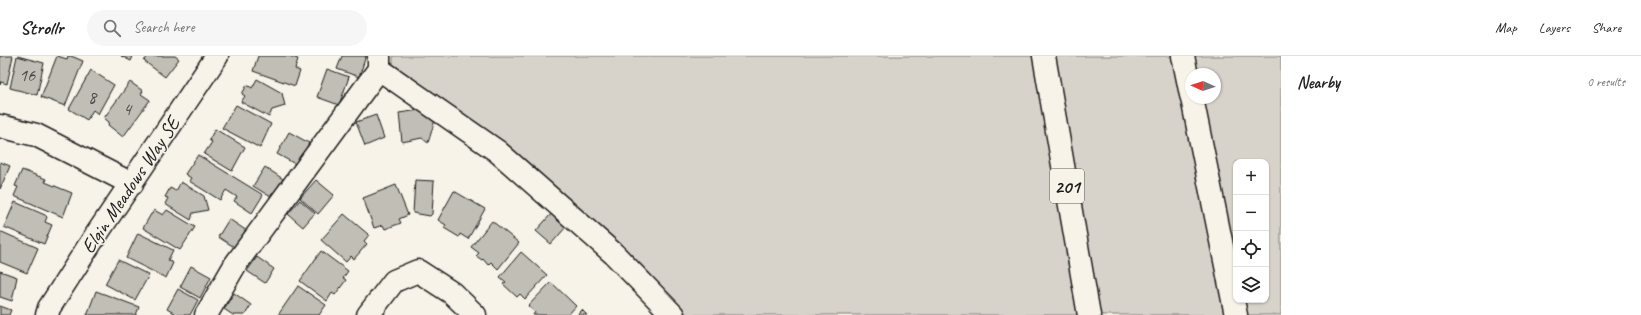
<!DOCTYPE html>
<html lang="en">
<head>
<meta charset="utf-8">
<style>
	:root { --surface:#fff; --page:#f6f6f6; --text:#222; --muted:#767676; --line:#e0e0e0 }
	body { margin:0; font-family:Caveat,sans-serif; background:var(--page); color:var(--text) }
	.controls { position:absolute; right:12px; bottom:12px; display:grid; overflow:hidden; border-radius:8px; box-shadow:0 1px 3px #0004 }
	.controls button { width:36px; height:36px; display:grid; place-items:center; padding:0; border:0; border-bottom:1px solid var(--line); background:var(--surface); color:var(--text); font:20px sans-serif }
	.compass { position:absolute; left:1185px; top:12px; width:36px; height:36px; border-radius:50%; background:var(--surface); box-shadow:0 1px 3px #0004; rotate:273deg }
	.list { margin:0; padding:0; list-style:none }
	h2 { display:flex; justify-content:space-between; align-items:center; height:52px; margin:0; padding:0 16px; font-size:17px }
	h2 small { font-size:13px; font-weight:400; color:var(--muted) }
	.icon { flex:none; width:22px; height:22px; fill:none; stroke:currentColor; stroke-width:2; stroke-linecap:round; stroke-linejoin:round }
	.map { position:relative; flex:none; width:1281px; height:259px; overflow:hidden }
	header { display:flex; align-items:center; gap:24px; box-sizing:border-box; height:56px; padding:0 20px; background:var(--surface); border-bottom:1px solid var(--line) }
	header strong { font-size:19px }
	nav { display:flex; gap:22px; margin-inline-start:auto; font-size:14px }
	.search { width:280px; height:36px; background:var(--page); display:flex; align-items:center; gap:10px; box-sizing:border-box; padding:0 14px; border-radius:22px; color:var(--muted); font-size:15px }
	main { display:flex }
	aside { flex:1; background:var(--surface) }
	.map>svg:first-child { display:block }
	.green { fill:#d7d3cb; stroke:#7a7874; fill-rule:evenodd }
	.building { fill:#c0beb5; stroke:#1c1c1c }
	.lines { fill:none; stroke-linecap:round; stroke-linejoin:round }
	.minor-casing { stroke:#1c1c1c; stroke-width:25 }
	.highway-casing { stroke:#1c1c1c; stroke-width:25 }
	.minor { stroke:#f7f3e8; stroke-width:22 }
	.highway { stroke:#f7f3e8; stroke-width:22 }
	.labels { text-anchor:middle; stroke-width:3; stroke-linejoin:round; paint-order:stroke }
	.number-label { font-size:18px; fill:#454442 }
	.shield { fill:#f7f3e8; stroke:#5e5c59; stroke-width:1 }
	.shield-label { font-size:19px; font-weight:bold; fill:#1c1c1c }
	.street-label { font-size:20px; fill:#1c1c1c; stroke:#f7f3e8 }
</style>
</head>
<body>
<header>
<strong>Strollr</strong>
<div class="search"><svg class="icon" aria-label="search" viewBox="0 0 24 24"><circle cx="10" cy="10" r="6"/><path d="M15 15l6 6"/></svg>Search here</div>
<nav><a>Map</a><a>Layers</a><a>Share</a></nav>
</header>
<main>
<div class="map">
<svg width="1281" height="259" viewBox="0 0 1281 259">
	<rect width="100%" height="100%" fill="#f7f3e8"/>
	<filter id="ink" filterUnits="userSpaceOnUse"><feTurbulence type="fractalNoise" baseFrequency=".025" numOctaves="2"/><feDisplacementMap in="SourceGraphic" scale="8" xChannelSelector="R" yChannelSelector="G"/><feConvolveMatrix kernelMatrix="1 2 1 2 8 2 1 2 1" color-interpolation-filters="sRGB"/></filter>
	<g filter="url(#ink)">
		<path class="green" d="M 393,0 L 1281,0 L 1281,259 L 688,259 L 560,137 L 491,78 L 393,8 ZM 1191,18 L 1215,18 L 1215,42 L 1191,42 ZM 1236,106 L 1266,106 L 1266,244 L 1236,244 Z"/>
		<path class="building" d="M 0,0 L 13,0 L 7,28 L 1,26 L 0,29 Z
			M 17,0 L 44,7 L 37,39 L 10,32 Z
			M 57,0 L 67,3 L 68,0 L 71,0 L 83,5 L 65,50 L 41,41 Z
			M 121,0 L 133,0 L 131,5 Z
			M 148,0 L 175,0 L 179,3 L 165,21 L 144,5 Z
			M 258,0 L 289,0 L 298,3 L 295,13 L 300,15 L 295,30 L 253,15 Z
			M 342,0 L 366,0 L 359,21 L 337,13 Z
			M 327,13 L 349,21 L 339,49 L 317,41 Z
			M 91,14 L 114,29 L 98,58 L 93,54 L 87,64 L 69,53 Z
			M 257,23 L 282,37 L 285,50 L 272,54 L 269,61 L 241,46 L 245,40 L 242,38 L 247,29 L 252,32 Z
			M 130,26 L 143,35 L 141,38 L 150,44 L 123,81 L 108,69 L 109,66 L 104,62 Z
			M 236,49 L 271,68 L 260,92 L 222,72 Z
			M 420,54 L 435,64 L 428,87 L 422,82 L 402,86 L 399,57 Z
			M 376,59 L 384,82 L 365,90 L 356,66 Z
			M 215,73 L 245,91 L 232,115 L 204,98 L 212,86 L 209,84 Z
			M 289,76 L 309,87 L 297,109 L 277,98 Z
			M 198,99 L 263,139 L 252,157 L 234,145 L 237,141 L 226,134 L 220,144 L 189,125 L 191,122 L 185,118 Z
			M 0,106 L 10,110 L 0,133 Z
			M 265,111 L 283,123 L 271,141 L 253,130 Z
			M 22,114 L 46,123 L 45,126 L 72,137 L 63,161 L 14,140 L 18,131 L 15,130 Z
			M 316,124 L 334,139 L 318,158 L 300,142 Z
			M 415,124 L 434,125 L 432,158 L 430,160 L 413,157 Z
			M 181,126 L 204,140 L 208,154 L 193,157 L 191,164 L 165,148 L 168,142 L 165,141 L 170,132 L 176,135 Z
			M 396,129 L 408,159 L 399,163 L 401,167 L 385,173 L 383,169 L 374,172 L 363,142 Z
			M 454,135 L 485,153 L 468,183 L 460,178 L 459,181 L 444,172 L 446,169 L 438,164 Z
			M 300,144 L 315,157 L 303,171 L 288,158 Z
			M 15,146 L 45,159 L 47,161 L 45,166 L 52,169 L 44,188 L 4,171 Z
			M 154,154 L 163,159 L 167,154 L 195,171 L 180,194 L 143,172 L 151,158 L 152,158 Z
			M 344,158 L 369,179 L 364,185 L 367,188 L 354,203 L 351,200 L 346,206 L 321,184 Z
			M 551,158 L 566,171 L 551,188 L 536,175 Z
			M 229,163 L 247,175 L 236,192 L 218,181 Z
			M 492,165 L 519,187 L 498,213 L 491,206 L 488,209 L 483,203 L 482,204 L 476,200 L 479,197 L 471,191 Z
			M 2,176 L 38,192 L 27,217 L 0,206 L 0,177 Z
			M 138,177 L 173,194 L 168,204 L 173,207 L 166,222 L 126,202 Z
			M 321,195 L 348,215 L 343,222 L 346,224 L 335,239 L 332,237 L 327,245 L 300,225 Z
			M 521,196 L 547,219 L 525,243 L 520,238 L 517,241 L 503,228 L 506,226 L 500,221 Z
			M 257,201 L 274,213 L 265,227 L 247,215 Z
			M 118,204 L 149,219 L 135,244 L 105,228 Z
			M 191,210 L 211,221 L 200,242 L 180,231 Z
			M 0,215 L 17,221 L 12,245 L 0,241 Z
			M 551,226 L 576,250 L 568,259 L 533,259 L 535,256 L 528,250 Z
			M 298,230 L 326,249 L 319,259 L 278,259 Z
			M 178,233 L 198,244 L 190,259 L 177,259 L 167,253 Z
			M 96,235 L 139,251 L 136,259 L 87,259 Z
			M 234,237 L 251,249 L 245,259 L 233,259 L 224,253 Z
			M 0,250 L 11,254 L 9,259 L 0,259 Z
			M 582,254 L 587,259 L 577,259 Z"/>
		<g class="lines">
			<g class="minor-casing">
				<path id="minor" d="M 379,13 L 497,95 L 614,198 L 673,259
					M 0,70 L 36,79 L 132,128
					M 47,259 L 49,252 L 92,185 L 217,0
					M 206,259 L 235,209 L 379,13 L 379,0
					M 368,259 L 394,225 L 418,215 L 452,237 L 475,259"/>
			</g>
			<g class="highway-casing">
				<path id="highway" d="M 1044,0 L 1089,259
					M 1183,0 L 1191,39
					M 1192,42 L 1236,259"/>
			</g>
			<use href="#minor" class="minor"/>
			<use href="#highway" class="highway"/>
		</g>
	</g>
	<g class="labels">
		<g class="number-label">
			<text x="27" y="25">16</text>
			<text x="92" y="47">8</text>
			<text x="127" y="59">4</text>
		</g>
		<rect class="shield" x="1050" y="113" width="34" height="34" rx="3"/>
		<g class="shield-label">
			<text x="1067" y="137">201</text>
		</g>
		<g class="street-label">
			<text transform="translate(130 129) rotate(-56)" y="7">Elgin Meadows Way SE</text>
		</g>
	</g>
</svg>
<div class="controls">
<button>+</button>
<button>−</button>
<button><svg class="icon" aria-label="locate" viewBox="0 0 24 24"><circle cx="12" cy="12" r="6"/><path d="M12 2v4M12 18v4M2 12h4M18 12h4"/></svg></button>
<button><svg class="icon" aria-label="layers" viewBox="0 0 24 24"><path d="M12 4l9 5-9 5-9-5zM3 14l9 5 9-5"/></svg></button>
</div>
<svg class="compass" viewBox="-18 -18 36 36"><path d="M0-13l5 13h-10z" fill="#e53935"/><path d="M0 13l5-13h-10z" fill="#767676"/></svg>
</div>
<aside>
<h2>Nearby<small>0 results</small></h2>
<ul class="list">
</ul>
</aside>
</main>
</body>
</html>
